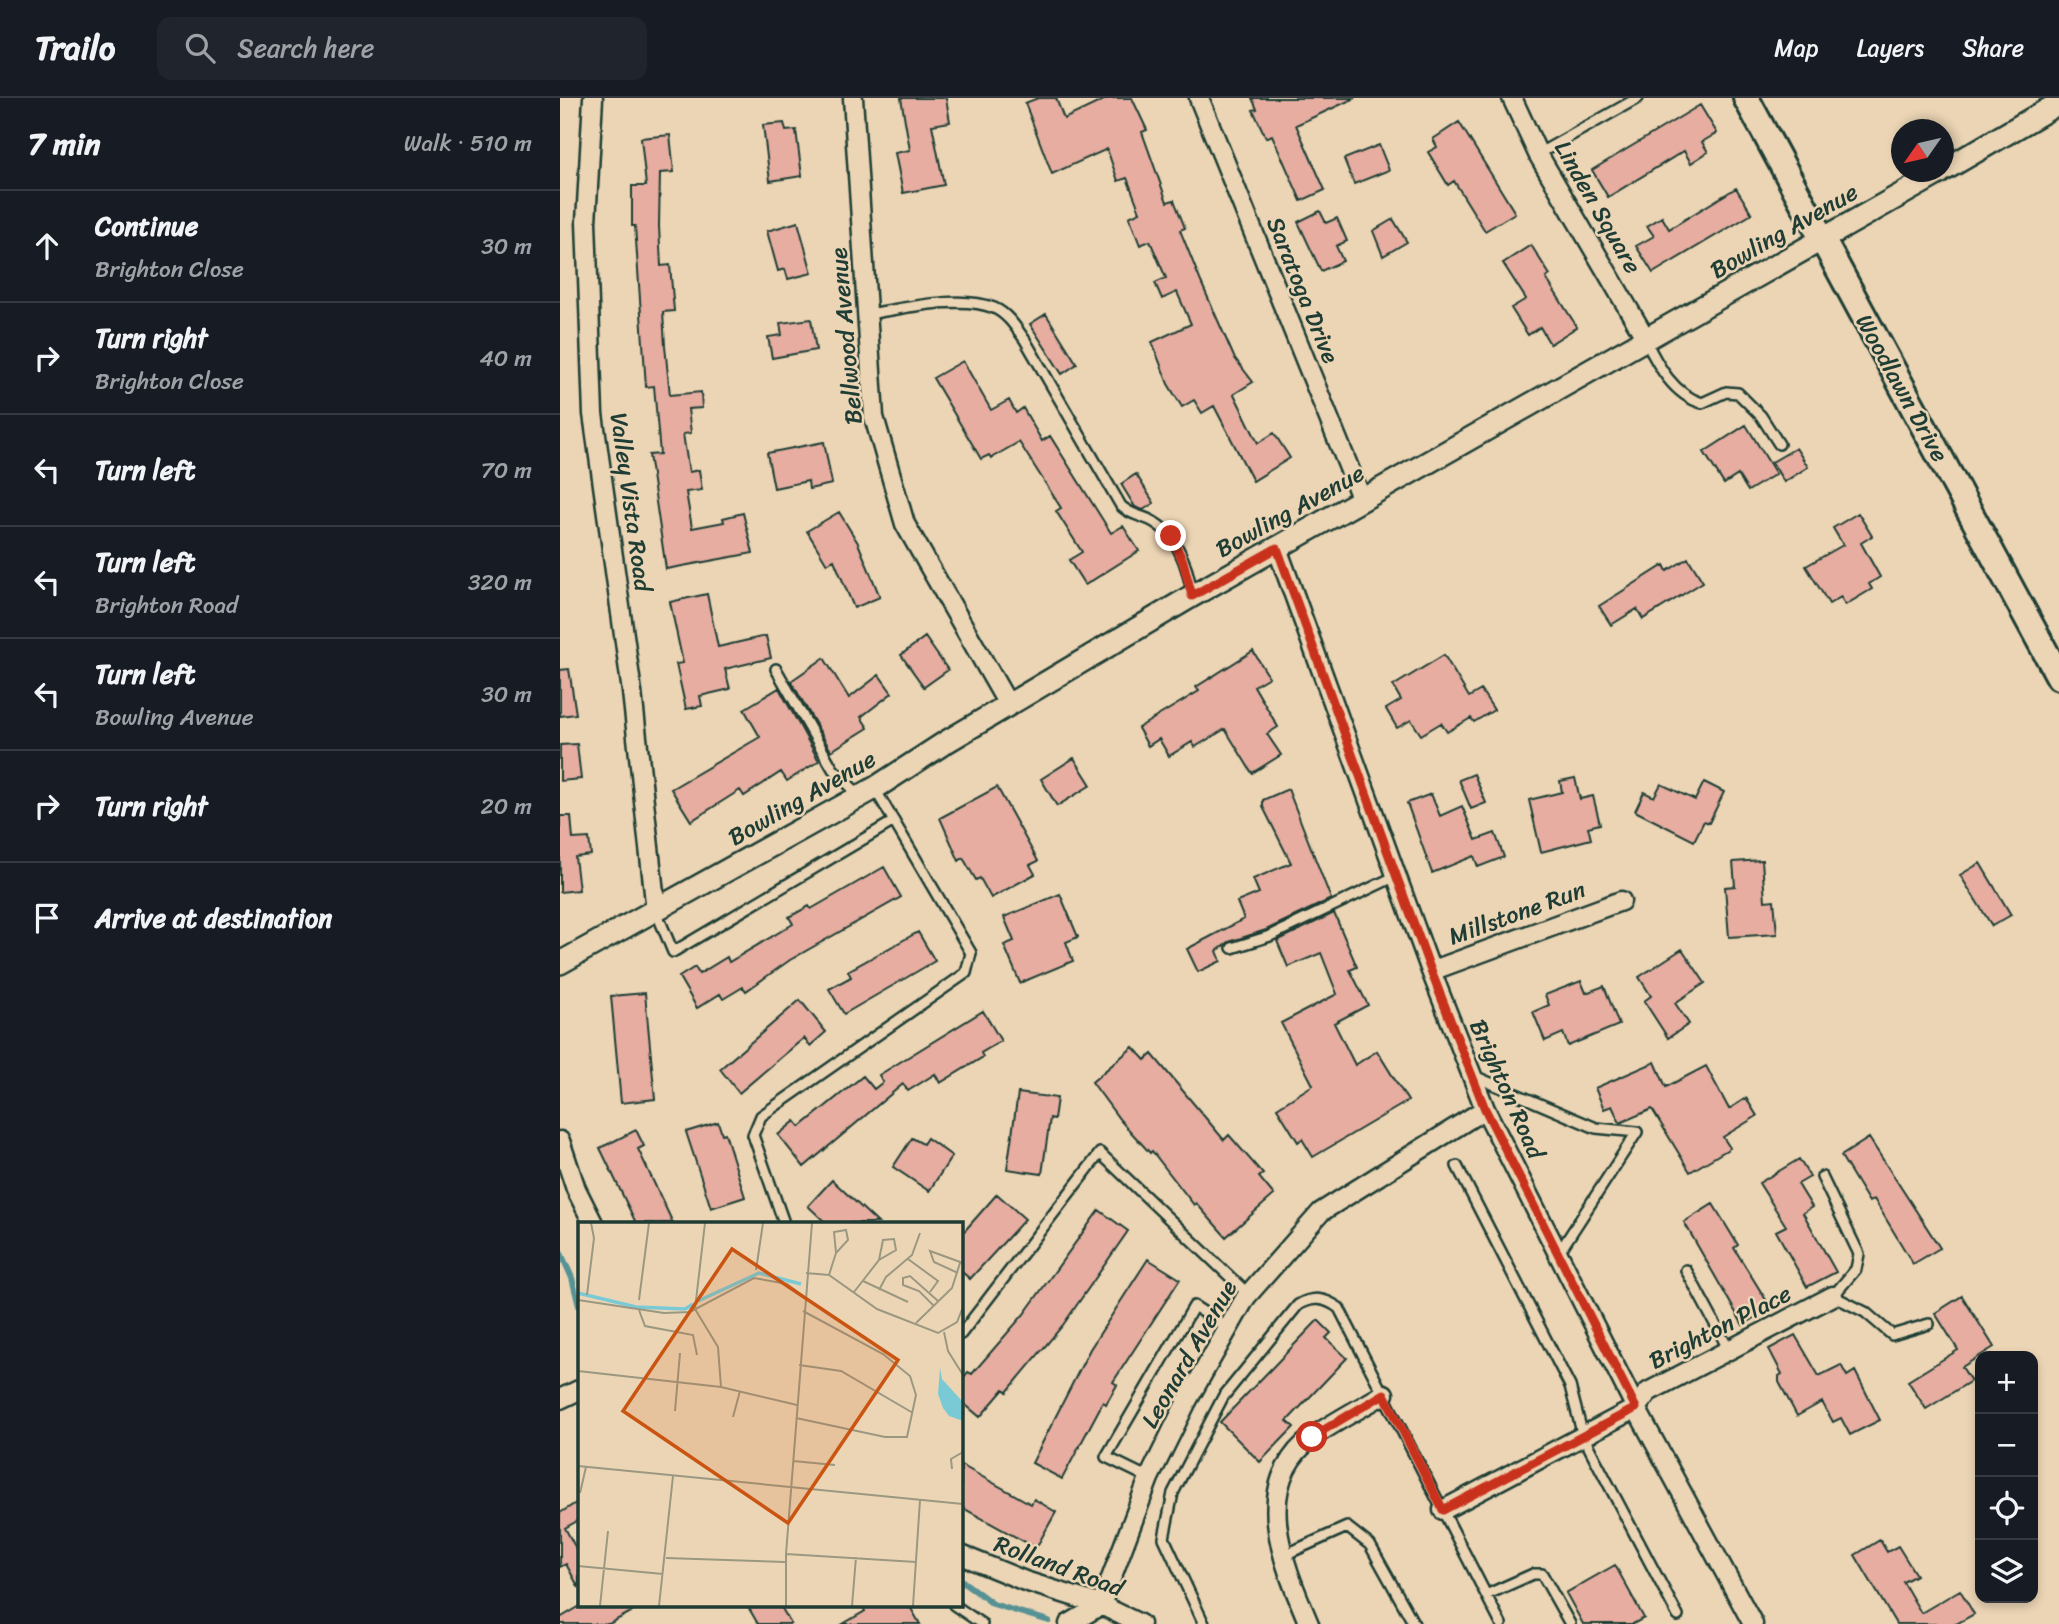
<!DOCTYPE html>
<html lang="en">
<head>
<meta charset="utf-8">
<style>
	:root { --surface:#171b24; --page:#20242c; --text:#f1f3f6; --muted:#9ea1a6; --line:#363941 }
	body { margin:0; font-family:Sriracha,sans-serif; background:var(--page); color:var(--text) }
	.controls { position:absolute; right:21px; bottom:21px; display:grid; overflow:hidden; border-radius:14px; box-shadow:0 4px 10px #0003 }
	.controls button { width:63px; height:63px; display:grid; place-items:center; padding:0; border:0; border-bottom:2px solid var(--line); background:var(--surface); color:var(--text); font:35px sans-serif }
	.compass { position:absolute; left:1331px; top:21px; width:63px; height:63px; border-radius:50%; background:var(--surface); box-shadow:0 4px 10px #0003; rotate:236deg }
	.stop { position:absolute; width:21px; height:21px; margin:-16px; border:5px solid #c8321e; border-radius:50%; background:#fff }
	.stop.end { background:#c8321e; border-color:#fff; box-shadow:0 2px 7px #0008 }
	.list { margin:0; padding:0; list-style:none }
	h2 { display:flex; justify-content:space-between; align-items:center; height:91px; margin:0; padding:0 28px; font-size:30px }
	h2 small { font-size:23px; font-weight:400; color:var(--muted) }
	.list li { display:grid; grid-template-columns:46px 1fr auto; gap:21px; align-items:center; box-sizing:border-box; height:112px; padding:0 28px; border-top:2px solid var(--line) }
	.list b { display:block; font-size:26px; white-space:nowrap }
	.list p { margin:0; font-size:23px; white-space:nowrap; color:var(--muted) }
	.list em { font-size:23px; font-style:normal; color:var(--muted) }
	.icon { flex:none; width:38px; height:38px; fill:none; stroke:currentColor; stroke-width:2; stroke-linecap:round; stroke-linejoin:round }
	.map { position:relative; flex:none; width:1499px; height:1526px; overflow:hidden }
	header { display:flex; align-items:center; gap:42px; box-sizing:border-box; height:98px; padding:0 35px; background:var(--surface); border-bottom:2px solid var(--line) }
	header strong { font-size:33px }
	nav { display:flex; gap:38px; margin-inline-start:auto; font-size:24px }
	.search { width:490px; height:63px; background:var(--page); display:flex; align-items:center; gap:18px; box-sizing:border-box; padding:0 24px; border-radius:14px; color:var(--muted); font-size:26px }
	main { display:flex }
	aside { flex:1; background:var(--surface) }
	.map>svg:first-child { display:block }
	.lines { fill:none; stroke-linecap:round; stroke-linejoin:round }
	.stream { stroke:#569295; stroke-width:6 }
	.building { fill:#e6ada0; stroke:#1f3d34; stroke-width:2 }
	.service-casing { stroke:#1f3d34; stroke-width:14 }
	.minor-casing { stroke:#1f3d34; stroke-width:23 }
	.tertiary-casing { stroke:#1f3d34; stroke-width:26 }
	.secondary-casing { stroke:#1f3d34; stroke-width:30 }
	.service { stroke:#ecd5b5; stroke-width:9 }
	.minor { stroke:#ecd5b5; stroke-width:18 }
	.tertiary { stroke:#ecd5b5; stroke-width:21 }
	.secondary { stroke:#ecd5b5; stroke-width:24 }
	.route { stroke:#c8321e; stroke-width:9 }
	.labels { text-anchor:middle; stroke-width:5; stroke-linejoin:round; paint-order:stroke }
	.street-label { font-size:24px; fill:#1f3d34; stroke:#ecd5b5 }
	.inset-river { fill:none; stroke:#7acad6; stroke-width:3.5 }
	.inset-road { fill:none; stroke:#9a9881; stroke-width:2 }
	.view { fill:#ca5512; fill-opacity:0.15; stroke:#ca5512; stroke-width:3.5 }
	.inset-edge { fill:none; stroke:#1f3d34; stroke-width:3.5 }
</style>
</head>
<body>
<header>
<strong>Trailo</strong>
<div class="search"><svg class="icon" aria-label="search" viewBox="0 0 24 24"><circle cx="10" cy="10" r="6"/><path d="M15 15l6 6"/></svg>Search here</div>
<nav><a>Map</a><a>Layers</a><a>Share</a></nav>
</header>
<main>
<aside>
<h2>7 min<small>Walk · 510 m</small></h2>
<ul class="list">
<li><svg class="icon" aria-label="ahead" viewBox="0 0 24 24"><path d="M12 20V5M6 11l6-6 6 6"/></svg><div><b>Continue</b><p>Brighton Close</p></div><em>30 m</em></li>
<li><svg class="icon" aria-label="right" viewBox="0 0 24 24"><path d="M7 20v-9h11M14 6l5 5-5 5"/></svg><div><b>Turn right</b><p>Brighton Close</p></div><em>40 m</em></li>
<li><svg class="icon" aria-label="left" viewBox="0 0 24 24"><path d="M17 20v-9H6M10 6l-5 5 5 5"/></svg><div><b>Turn left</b></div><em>70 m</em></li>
<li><svg class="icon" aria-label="left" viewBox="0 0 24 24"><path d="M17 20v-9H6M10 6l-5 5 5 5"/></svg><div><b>Turn left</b><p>Brighton Road</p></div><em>320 m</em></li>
<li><svg class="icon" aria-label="left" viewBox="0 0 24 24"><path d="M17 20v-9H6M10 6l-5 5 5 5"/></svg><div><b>Turn left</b><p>Bowling Avenue</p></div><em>30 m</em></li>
<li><svg class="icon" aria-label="right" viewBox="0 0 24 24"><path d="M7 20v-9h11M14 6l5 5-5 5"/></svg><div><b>Turn right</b></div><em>20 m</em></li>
<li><svg class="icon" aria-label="arrive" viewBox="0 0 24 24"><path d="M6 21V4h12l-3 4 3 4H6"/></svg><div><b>Arrive at destination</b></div></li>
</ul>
</aside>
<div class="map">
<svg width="1499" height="1526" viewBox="0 0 1499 1526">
	<rect width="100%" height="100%" fill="#ecd5b5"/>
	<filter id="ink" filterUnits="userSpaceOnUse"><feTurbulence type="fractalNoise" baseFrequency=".0143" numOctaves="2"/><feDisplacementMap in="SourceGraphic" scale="14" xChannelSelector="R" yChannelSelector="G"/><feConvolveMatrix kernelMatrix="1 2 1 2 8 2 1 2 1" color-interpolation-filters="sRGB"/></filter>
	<g filter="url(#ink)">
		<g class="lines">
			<path class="stream" d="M 0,1153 L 12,1180 L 19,1208
				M 401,1482 L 433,1506 L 489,1523"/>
		</g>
		<path class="building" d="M 341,0 L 386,0 L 390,24 L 372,27 L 384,87 L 343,95 L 335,55 L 350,52 Z
			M 478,0 L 496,0 L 504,21 L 548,0 L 572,0 L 587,32 L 582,34 L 607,104 L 614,102 L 625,130 L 620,132 L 641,184 L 674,259 L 693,284 L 674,296 L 698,345 L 714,335 L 730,360 L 693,383 L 654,308 L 642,315 L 634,302 L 622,309 L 608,286 L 592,244 L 631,226 L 617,194 L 602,201 L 595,185 L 606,180 L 590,143 L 580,147 L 569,119 L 580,114 L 567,80 L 558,83 L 547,51 L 492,76 L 465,5 Z
			M 692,0 L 795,0 L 736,27 L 765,92 L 741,103 L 712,37 L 706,40 L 693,12 L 697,11 Z
			M 1140,7 L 1157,35 L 1142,44 L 1148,54 L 1131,65 L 1124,53 L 1048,99 L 1032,72 Z
			M 899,24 L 955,115 L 925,133 L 894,83 L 888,87 L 868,54 L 877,49 L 873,41 Z
			M 224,25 L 226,33 L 236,32 L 242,78 L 210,83 L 203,27 Z
			M 110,37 L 114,74 L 100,75 L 99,128 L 101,168 L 110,167 L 114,213 L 103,214 L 105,248 L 110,297 L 141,294 L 142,310 L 128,311 L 131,335 L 123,336 L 129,374 L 139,372 L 142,392 L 126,394 L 132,430 L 164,424 L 163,420 L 183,415 L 193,455 L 106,471 L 89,357 L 100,356 L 94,288 L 86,289 L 75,128 L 72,128 L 72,88 L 86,88 L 81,40 Z
			M 819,47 L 829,72 L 794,86 L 784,61 Z
			M 1176,90 L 1192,116 L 1093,175 L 1076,148 L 1094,138 L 1087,128 L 1102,119 L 1109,131 Z
			M 760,113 L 766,125 L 777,120 L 787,143 L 776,148 L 783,163 L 761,173 L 738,124 Z
			M 833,121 L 847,144 L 823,158 L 813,133 Z
			M 238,124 L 252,175 L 228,181 L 225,171 L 218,173 L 207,133 Z
			M 971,147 L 990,177 L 986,180 L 1017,229 L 990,246 L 980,229 L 968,237 L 951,210 L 966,201 L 943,165 Z
			M 486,216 L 517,266 L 502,276 L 470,226 Z
			M 251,221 L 256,252 L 212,260 L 208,239 L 222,237 L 220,225 Z
			M 403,263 L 431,312 L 449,302 L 456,315 L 463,310 L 482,343 L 490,338 L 551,435 L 563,428 L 579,453 L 525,487 L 509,462 L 522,454 L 496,413 L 501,410 L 459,344 L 431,360 L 429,357 L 421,361 L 373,280 Z
			M 1186,327 L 1216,376 L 1188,393 L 1178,377 L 1164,386 L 1144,354 Z
			M 264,344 L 272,386 L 249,391 L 248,383 L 214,390 L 207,355 Z
			M 1236,350 L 1248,369 L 1224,384 L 1212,364 Z
			M 576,376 L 594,405 L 583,412 L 575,409 L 561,386 Z
			M 279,414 L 298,445 L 320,499 L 294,510 L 274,462 L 267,466 L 247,433 Z
			M 1298,415 L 1312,438 L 1301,445 L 1320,479 L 1309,486 L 1312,491 L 1285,507 L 1281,499 L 1269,506 L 1246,468 L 1283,447 L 1273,430 Z
			M 1128,460 L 1143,484 L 1083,521 L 1077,511 L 1051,527 L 1039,508 L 1104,467 L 1107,473 Z
			M 147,496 L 158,549 L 206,538 L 211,560 L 165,571 L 170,591 L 140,598 L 142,608 L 126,611 L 116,566 L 123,565 L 110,504 Z
			M 365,539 L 388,572 L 364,589 L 341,557 Z
			M 693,553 L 709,579 L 694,588 L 718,629 L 707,636 L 721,657 L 692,675 L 665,631 L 635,649 L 632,644 L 609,658 L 599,641 L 588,648 L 578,630 L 639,593 L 636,589 Z
			M 884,557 L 909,599 L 921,592 L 934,612 L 914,624 L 911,620 L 887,634 L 881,625 L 861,637 L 851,622 L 837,630 L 826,611 L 841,602 L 833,588 Z
			M 264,560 L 289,600 L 319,577 L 332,595 L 301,619 L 308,630 L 271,653 L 231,583 Z
			M 9,571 L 16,616 L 0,618 L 0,572 Z
			M 219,590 L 259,663 L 227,683 L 221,674 L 184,698 L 180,692 L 131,723 L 111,691 L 200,639 L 184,611 Z
			M 17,646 L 21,681 L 0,683 L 0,647 Z
			M 514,660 L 531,687 L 497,708 L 481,681 Z
			M 914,676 L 926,705 L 911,711 L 899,682 Z
			M 1015,680 L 1020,701 L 1033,698 L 1040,726 L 1028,729 L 1031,741 L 981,754 L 969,702 L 1002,694 L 1000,683 Z
			M 1144,684 L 1164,694 L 1149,725 L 1144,723 L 1134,743 L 1075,713 L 1084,694 L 1094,699 L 1101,686 L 1135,702 Z
			M 437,689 L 478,763 L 470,767 L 475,776 L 431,800 L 420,780 L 416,782 L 403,760 L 399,763 L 380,720 Z
			M 728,691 L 771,801 L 706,832 L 669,844 L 657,853 L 661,863 L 638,874 L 627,851 L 684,821 L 677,804 L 699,795 L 693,781 L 731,765 L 703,709 L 703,702 Z
			M 871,696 L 880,718 L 902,708 L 916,742 L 935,735 L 944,759 L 918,769 L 914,758 L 872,775 L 847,705 Z
			M 0,718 L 11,718 L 13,741 L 29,740 L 31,757 L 15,759 L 19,792 L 0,794 Z
			M 1202,762 L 1205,803 L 1214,802 L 1217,836 L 1169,839 L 1165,789 L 1175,788 L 1173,764 Z
			M 1420,765 L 1451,817 L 1432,828 L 1400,777 Z
			M 324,769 L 341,799 L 230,862 L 186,893 L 183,889 L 163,901 L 160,896 L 137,910 L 119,879 L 135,869 L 139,876 L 167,859 L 169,864 L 233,826 L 229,819 L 249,808 L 251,811 Z
			M 500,796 L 518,839 L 506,844 L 513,863 L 460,885 L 444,847 L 454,843 L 444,819 Z
			M 774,815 L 797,869 L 790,872 L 808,907 L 774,925 L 795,967 L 817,953 L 848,1003 L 753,1059 L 742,1041 L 738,1044 L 717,1010 L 753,987 L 721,925 L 777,896 L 761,855 L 728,869 L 717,843 Z
			M 358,834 L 375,863 L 284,916 L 269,891 L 291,879 L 288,873 Z
			M 1122,851 L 1145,885 L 1115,905 L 1129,926 L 1108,940 L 1084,903 L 1091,898 L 1079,879 Z
			M 1021,883 L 1026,895 L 1044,888 L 1059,927 L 1008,948 L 1003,935 L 985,943 L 973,914 L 989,907 L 985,897 Z
			M 85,895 L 95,1001 L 61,1005 L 51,898 Z
			M 240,902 L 266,934 L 250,948 L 244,940 L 179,995 L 160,971 Z
			M 423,913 L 441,943 L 421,955 L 423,959 L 380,985 L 375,976 L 348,993 L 343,986 L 244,1069 L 218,1037 L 235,1023 L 240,1029 L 303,978 L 314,991 L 323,984 L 319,977 Z
			M 573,949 L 585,962 L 592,956 L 664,1042 L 669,1037 L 703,1076 L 699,1079 L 714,1097 L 666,1139 L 636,1105 L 634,1107 L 592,1053 L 590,1055 L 560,1022 L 532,984 Z
			M 1095,964 L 1106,989 L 1146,968 L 1169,1011 L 1186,1000 L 1197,1018 L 1163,1039 L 1170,1050 L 1130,1074 L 1092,1011 L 1060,1025 L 1052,1008 L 1044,1011 L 1035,990 Z
			M 458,995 L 497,1000 L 494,1021 L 490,1020 L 482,1076 L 447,1071 Z
			M 158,1024 L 162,1036 L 165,1035 L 185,1099 L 151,1110 L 126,1034 Z
			M 76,1032 L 84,1048 L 78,1051 L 113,1125 L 76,1125 L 40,1050 Z
			M 352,1040 L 363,1046 L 367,1040 L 392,1058 L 369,1093 L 333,1069 Z
			M 1309,1040 L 1380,1150 L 1353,1166 L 1314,1101 L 1309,1104 L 1281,1058 Z
			M 1239,1061 L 1250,1079 L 1238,1086 L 1252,1109 L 1243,1115 L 1276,1174 L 1247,1189 L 1216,1133 L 1226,1128 L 1199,1085 Z
			M 272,1082 L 318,1125 L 266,1125 L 248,1108 Z
			M 437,1096 L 465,1121 L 410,1181 L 401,1173 L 401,1137 Z
			M 1153,1106 L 1178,1147 L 1174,1150 L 1211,1210 L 1183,1227 L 1124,1124 Z
			M 539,1112 L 568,1133 L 503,1227 L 447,1294 L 444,1291 L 420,1319 L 401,1303 L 401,1283 L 408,1274 L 412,1276 L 464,1216 Z
			M 588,1161 L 620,1181 L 553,1284 L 557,1287 L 546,1306 L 543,1304 L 502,1381 L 472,1365 L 530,1251 Z
			M 1402,1198 L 1434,1249 L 1402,1269 L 1411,1283 L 1366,1311 L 1348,1283 L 1398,1252 L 1375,1215 Z
			M 758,1222 L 771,1235 L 766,1240 L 787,1260 L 727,1323 L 734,1329 L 700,1364 L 660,1324 Z
			M 1235,1237 L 1259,1278 L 1281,1267 L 1287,1278 L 1295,1273 L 1320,1322 L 1290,1337 L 1281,1320 L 1273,1324 L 1262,1304 L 1237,1318 L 1219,1284 L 1219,1278 L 1222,1276 L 1209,1251 Z
			M 401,1367 L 471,1406 L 474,1401 L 496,1414 L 476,1450 L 401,1409 Z
			M 19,1403 L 19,1422 L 5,1430 L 19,1456 L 19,1490 L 6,1466 L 0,1469 L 0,1415 Z
			M 1320,1442 L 1327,1454 L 1338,1448 L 1356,1477 L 1343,1484 L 1361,1515 L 1400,1492 L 1414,1516 L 1396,1526 L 1336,1526 L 1295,1457 Z
			M 1055,1467 L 1084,1520 L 1073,1526 L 1023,1526 L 1006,1495 Z
			M 22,1507 L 84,1507 L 49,1526 L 0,1526 L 0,1520 Z
			M 187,1507 L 220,1507 L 231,1526 L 198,1526 Z
			M 302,1507 L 349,1507 L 360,1526 L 283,1526 L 305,1513 Z"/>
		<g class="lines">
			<g class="service-casing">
				<path id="service" d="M 978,56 L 1078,0
					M 307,216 C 343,211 400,196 434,210 C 448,216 457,231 465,242 L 561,408 C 571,417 579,417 590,422 C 617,435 628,469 632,496
					M 1086,243 C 1098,268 1114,297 1142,305 L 1166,294 L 1178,295 L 1201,318 L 1219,346
					M 216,571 L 273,671 L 300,698
					M 96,813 L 113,854 L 334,723
					M 672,850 L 710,838 L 836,778
					M 914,978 L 1036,1030 L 1077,1034 L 998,1156
					M 897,1068 L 1010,1288 L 1023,1338 L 1118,1518
					M 1262,1079 L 1299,1156 L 1296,1171 L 1273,1198 L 1305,1214 L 1332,1237 L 1369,1226
					M 224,1125 L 193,1037 L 201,1018 L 406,875 L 411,855 L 315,691
					M 1126,1172 L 1169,1252
					M 401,1236 L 540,1055 L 688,1196
					M 589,1380 L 546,1359 L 634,1208 L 668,1230
					M 722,1458 L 787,1429 L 810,1447 L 854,1526
					M 926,1497 L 973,1476 L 982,1476 L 1010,1526
					M 394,1507 L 422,1526
					M 644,1526 L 604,1440 L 613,1395 L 663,1299 L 738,1207 C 753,1198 765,1200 779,1210 L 941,1526"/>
			</g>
			<g class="minor-casing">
				<path id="minor" d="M 33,0 L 26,124 L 33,316 L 72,594 L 96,813
					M 293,0 L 314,319 L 345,426 L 449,608
					M 639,0 L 802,402
					M 952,0 L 978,56 L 1086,241
					M 717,450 L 871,873 L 925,1011 L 1076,1310 L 1193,1526
					M 871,873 L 1061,803
					M 0,1043 L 16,1091 L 33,1125
					M 0,1301 L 19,1292
					M 883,1412 L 1076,1310 L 1088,1294 L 1273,1198
					M 401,1457 L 465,1483 L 541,1507 L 580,1526
					M 509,1526 L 541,1507 L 589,1380 L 627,1303 L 686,1199 L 761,1114 L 925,1011
					M 749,1526 C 724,1467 688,1386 754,1338 C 776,1323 801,1310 824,1296"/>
			</g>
			<g class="tertiary-casing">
				<path id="tertiary" d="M 1384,72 L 1499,5
					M 0,865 L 315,690 L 386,644 L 632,498 L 1381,74"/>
			</g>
			<g class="secondary-casing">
				<path id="secondary" d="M 1186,0 L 1499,579"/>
			</g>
			<use href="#service" class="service"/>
			<use href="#minor" class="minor"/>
			<use href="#tertiary" class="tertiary"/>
			<use href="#secondary" class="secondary"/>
		</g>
	</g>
	<g class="lines" filter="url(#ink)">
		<path class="route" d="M 611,438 L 623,463 L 632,498 L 717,450 L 871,873 L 925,1011 L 1076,1310 L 883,1412 L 824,1296 L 752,1339"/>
	</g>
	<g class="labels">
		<g class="street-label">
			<text transform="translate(1038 109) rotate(60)" y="8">Linden Square</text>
			<text transform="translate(1224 133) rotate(-30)" y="8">Bowling Avenue</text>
			<text transform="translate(743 192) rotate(68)" y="8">Saratoga Drive</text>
			<text transform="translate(286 238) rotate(-95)" y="8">Bellwood Avenue</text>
			<text transform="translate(1342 290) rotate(61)" y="8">Woodlawn Drive</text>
			<text transform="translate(71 404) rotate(82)" y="8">Valley Vista Road</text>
			<text transform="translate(730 413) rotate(-29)" y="8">Bowling Avenue</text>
			<text transform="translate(242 700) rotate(-30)" y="8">Bowling Avenue</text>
			<text transform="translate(957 815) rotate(-20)" y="8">Millstone Run</text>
			<text transform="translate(947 991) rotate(66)" y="8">Brighton Road</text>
			<text transform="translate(1160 1229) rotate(-27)" y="8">Brighton Place</text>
			<text transform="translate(629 1256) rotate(-60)" y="8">Leonard Avenue</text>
			<text transform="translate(499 1468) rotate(20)" y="8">Rolland Road</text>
		</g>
	</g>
	<g transform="translate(18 1124)">
		<rect width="385" height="385" fill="#ecd5b5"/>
		<path d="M 362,146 L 364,157 L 385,180 L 385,199 L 371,194 L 365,186 L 360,172 Z" fill="#7acad6"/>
		<path class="inset-river" d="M 0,71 L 58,85 L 107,87 L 115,82M 120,79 L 181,51 L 223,62"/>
		<path class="inset-road" d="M 127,1 L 117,87 L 140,125 L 143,165M 330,37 L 360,59 L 352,70M 178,48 L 185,1M 228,51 L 251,53 L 299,87 L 360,111 L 379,100 L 385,85M 380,51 L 356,40 L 352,29 L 385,41M 251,53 L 258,31 L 256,10 L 268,8 L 270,18 L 258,31M 285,59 L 330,80M 301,68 L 308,55 L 334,33 L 342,11M 276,70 L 301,38 L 318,28 L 316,17 L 305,18 L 301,38M 9,73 L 16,16 L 13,1M 0,78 L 86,91 L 112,90 L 176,56 L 209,62 L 225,74M 61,78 L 71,1M 355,83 L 341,69 L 325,63 L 325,56 L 332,54 L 360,79M 61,88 L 67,104 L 115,113 L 119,133M 338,101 L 374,66 L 382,41M 366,110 L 370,129 L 385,153M 221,143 L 263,149 L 335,191M 0,149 L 143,165 L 219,183M 97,189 L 102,131M 155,195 L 162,169M 218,196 L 307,215 L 329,215 L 338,173 L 332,154 L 305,132 L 225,89M 215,239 L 257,243M 0,244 L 385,282M 374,247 L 373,237 L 385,230M 2,271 L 8,245M 208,332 L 338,340M 88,336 L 207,340M 0,344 L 85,352M 22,384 L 30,309M 81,384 L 95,254M 208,384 L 208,332 L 234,1M 274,384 L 278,335M 335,384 L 342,278"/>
		<path class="view" d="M 154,27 L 320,138 L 210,301 L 45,189 Z"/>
		<rect width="385" height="385" class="inset-edge"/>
	</g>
</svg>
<div class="controls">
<button>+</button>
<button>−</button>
<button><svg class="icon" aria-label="locate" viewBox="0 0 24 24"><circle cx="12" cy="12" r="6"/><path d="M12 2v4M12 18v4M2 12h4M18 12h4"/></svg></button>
<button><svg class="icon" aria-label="layers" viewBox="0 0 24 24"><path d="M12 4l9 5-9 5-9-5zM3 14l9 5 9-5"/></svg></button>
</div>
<svg class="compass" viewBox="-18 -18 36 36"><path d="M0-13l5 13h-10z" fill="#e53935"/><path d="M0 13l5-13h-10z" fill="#9ea1a6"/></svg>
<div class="stop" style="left:752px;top:1339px"></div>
<div class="stop end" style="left:611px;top:438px"></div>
</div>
</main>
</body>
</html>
